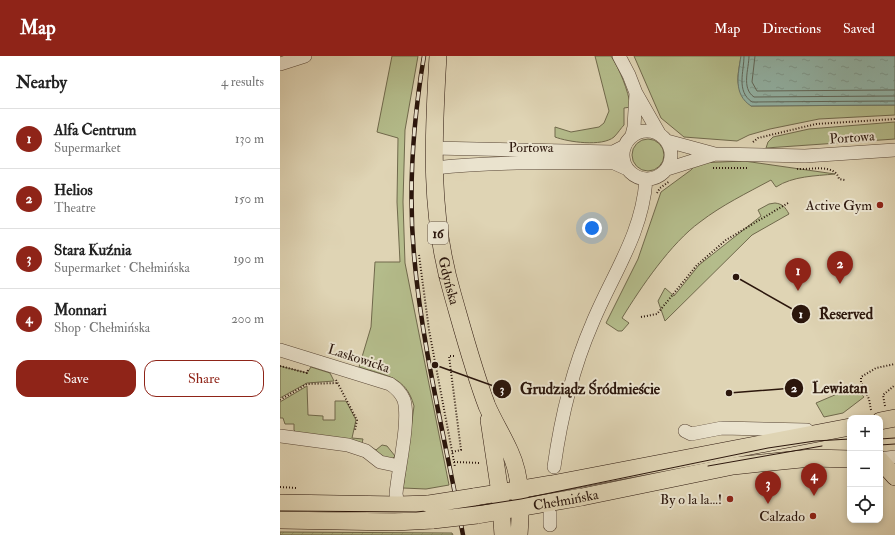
<!DOCTYPE html>
<html lang="en">
<head>
<meta charset="utf-8">
<style>
	:root { --surface:#fff; --page:#f6f6f6; --text:#222; --muted:#767676; --line:#e0e0e0; --accent:#8f2418 }
	body { margin:0; font-family:"IM FELL Double Pica",serif; background:var(--page); color:var(--text) }
	.controls { position:absolute; right:12px; bottom:12px; display:grid; overflow:hidden; border-radius:8px; box-shadow:0 2px 6px #0003 }
	.controls button { width:36px; height:36px; display:grid; place-items:center; padding:0; border:0; border-bottom:1px solid var(--line); background:var(--surface); color:var(--text); font:20px sans-serif }
	.you { position:absolute; left:312px; top:172px; width:14px; height:14px; margin:-10px; border:3px solid #fff; border-radius:50%; background:#1a73e8; box-shadow:0 0 0 6px #1a73e833 }
	.badge { display:grid; place-items:center; width:26px; height:26px; border-radius:50%; background:var(--accent); color:#fff; font-size:13px; font-weight:700 }
	.pin { position:absolute; translate:-50% -33px; filter:drop-shadow(0 1px 2px #0008) }
	.pin::after { content:''; position:absolute; top:21px; width:14px; height:12px; background:inherit; clip-path:polygon(0 0,100% 0,50% 100%) }
	.list { margin:0; padding:0; list-style:none }
	h2 { display:flex; justify-content:space-between; align-items:center; height:52px; margin:0; padding:0 16px; font-size:17px }
	h2 small { font-size:13px; font-weight:400; color:var(--muted) }
	.list li { display:grid; grid-template-columns:26px 1fr auto; gap:12px; align-items:center; box-sizing:border-box; height:60px; padding:0 16px; border-top:1px solid var(--line) }
	.list b { display:block; font-size:15px; white-space:nowrap }
	.list p { margin:0; font-size:13px; white-space:nowrap; color:var(--muted) }
	.list em { font-size:13px; font-style:normal; color:var(--muted) }
	.actions { display:flex; gap:8px; padding:12px 16px }
	.actions a { flex:1; padding:9px 0; border:1px solid var(--accent); border-radius:12px; text-align:center; font-size:14px; color:var(--accent) }
	.actions .main { background:var(--accent); color:#fff }
	.icon { flex:none; width:22px; height:22px; fill:none; stroke:currentColor; stroke-width:2; stroke-linecap:round; stroke-linejoin:round }
	.map { position:relative; flex:none; width:615px; height:479px; overflow:hidden }
	header { display:flex; align-items:center; gap:24px; box-sizing:border-box; height:56px; padding:0 20px; background:var(--accent); color:#fff }
	header strong { font-size:19px }
	nav { display:flex; gap:22px; margin-inline-start:auto; font-size:14px }
	main { display:flex }
	aside { flex:1; background:var(--surface) }
	.map>svg:first-child { display:block }
	.grass { fill:#b4bc8b; stroke:#70694c }
	.garden { fill:url(#garden-furrows); stroke:#70694c }
	.water { fill:url(#water-ripples); stroke:#69776d }
	.lines { fill:none; stroke-linecap:round; stroke-linejoin:round }
	.shore { stroke:#5f675c; stroke-width:1 }
	.minor-casing { stroke:#584636; stroke-width:14 }
	.major-casing { stroke:#2b160c; stroke-width:18 }
	.path { stroke:#2b160c; stroke-width:2; stroke-dasharray:1 2; stroke-linecap:butt }
	.minor { stroke:#eae3ce; stroke-width:13 }
	.major { stroke:#dfd4b4; stroke-width:17 }
	.tram { stroke:#2b160c; stroke-width:1 }
	.rail-casing { stroke:#2b160c; stroke-width:4.5 }
	.rail { stroke:#eae3ce; stroke-width:3; stroke-dasharray:9; stroke-linecap:butt }
	.major-bridge-casing { stroke:#2b160c; stroke-width:18; stroke-linecap:butt }
	.major-bridge { stroke:#dfd4b4; stroke-width:17 }
	.poi-dot { fill:#8f2418; stroke:#eae3ce; stroke-width:1.5 }
	.labels { text-anchor:middle; stroke-width:4; stroke-linejoin:round; paint-order:stroke }
	.shield { fill:#eae3ce; stroke:#645446; stroke-width:1 }
	.shield-label { font-size:13px; font-weight:bold; fill:#2b160c }
	.street-label { font-size:14px; fill:#2b160c; stroke:#eae3ce }
	.poi-label { font-size:14px; fill:#2b160c; stroke:#eae3ce; text-anchor:end }
	.leader { fill:none; stroke:#2b160c; stroke-width:1.5 }
	.callout-dot { fill:#2b160c; stroke:#eae3ce; stroke-width:1.5 }
	.mark-label { font-size:12px; text-anchor:middle; font-weight:bold; fill:#fff }
	.callout-label { font-size:15px; text-anchor:middle; font-weight:bold; fill:#2b160c; stroke:#eae3ce; stroke-width:4; stroke-linejoin:round; paint-order:stroke }
</style>
</head>
<body>
<header>
<strong>Map</strong>
<nav><a>Map</a><a>Directions</a><a>Saved</a></nav>
</header>
<main>
<aside>
<h2>Nearby<small>4 results</small></h2>
<ul class="list">
<li><span class="badge">1</span><div><b>Alfa Centrum</b><p>Supermarket</p></div><em>130 m</em></li>
<li><span class="badge">2</span><div><b>Helios</b><p>Theatre</p></div><em>150 m</em></li>
<li><span class="badge">3</span><div><b>Stara Kuźnia</b><p>Supermarket · Chełmińska</p></div><em>190 m</em></li>
<li><span class="badge">4</span><div><b>Monnari</b><p>Shop · Chełmińska</p></div><em>200 m</em></li>
</ul>
<div class="actions"><a class="main">Save</a><a>Share</a></div>
</aside>
<div class="map">
<svg width="615" height="479" viewBox="0 0 615 479">
	<defs>
		<pattern id="garden-furrows" width="10" height="10" patternUnits="userSpaceOnUse"><rect width="10" height="10" fill="#b4bc8b"/><path d="M-1 1l2-2M0 10L10 0M9 11l2-2" fill="none" stroke="#9ba177"/></pattern>
		<pattern id="water-ripples" width="26" height="14" patternUnits="userSpaceOnUse"><rect width="26" height="14" fill="#93b8ad"/><path d="M2 4q2-2 4 0t4 0M15 11q2-2 4 0t4 0" fill="none" stroke="#7f9d94"/></pattern>
	</defs>
	<rect width="100%" height="100%" fill="#dfd4b4"/>
	<filter id="stains"><feTurbulence type="fractalNoise" baseFrequency=".005" numOctaves="4"/><feColorMatrix values="0 0 0 0 .2 0 0 0 0 .09 0 0 0 0 .02 0 0 0 .5 -.17"/></filter>
	<radialGradient id="worn" r=".72"><stop offset=".6" stop-color="#630" stop-opacity="0"/><stop offset="1" stop-color="#630" stop-opacity=".3"/></radialGradient>
	<path class="grass" d="M 112,0 L 138,0 L 125,74 L 123,146 L 125,207 L 169,429 L 146,433 L 123,432 L 134,350 C 126,320 106,320 79,311 L 91,271 L 95,206 L 120,206 L 117,146 L 118,82 L 97,76 Z
		M 315,0 L 331,0 C 341,16 347,32 351,51 L 344,52 L 344,69 C 341,72 338,77 334,81 C 322,91 288,86 275,81 L 275,71 L 291,76 L 319,71 L 324,67 L 329,55 Z
		M 354,0 L 461,0 C 457,25 454,30 471,50 L 615,49 L 615,59 L 539,63 L 490,73 L 469,79 L 457,85 L 404,81 L 381,62 Z
		M 615,66 L 615,83 L 486,92 L 488,86 L 493,81 L 529,73 Z
		M352 99a16 16 0 1 1 32 0a16 16 0 1 1-32 0Z
		M 464,105 L 555,118 C 535,120 513,120 496,131 L 491,124 C 467,137 442,149 420,166 C 391,187 361,231 342,262 L 349,267 L 342,275 L 338,275 L 326,267 L 358,203 L 381,136 L 411,114 L 417,107 Z
		M 495,147 C 503,148 505,151 509,158 L 472,179 L 385,265 L 378,245 L 385,232 L 394,240 L 419,209 L 481,160 L 478,154 L 489,148 Z
		M 0,310 L 27,317 L 31,311 L 50,317 L 54,325 L 27,327 L 0,342 Z
		M 27,330 L 28,359 L 43,360 L 43,364 L 55,364 L 55,345 L 66,345 L 76,364 L 72,382 L 83,383 L 82,387 L 96,394 L 102,389 L 107,390 L 115,400 L 110,405 L 17,378 L 14,374 L 14,368 L 5,368 L 3,362 L 0,362 L 0,346 Z
		M 571,332 L 577,333 L 584,341 L 563,357 L 544,361 L 536,347 Z"/>
	<path class="garden" d="M 0,476 L 172,477 L 173,479 L 0,479 Z"/>
	<path class="water" d="M 461,0 L 615,0 L 615,49 L 471,50 C 453,38 458,19 461,0 Z"/>
	<g class="lines">
		<path class="shore" d="M 464,0 C 464,16 456,35 472,46 L 615,45
			M 469,0 C 469,13 461,32 474,41 L 615,40
			M 475,0 L 472,26 L 477,35 L 615,34"/>
		<g class="minor-casing">
			<path id="minor" d="M 339,0 L 349,19 L 356,37 L 380,79
				M 0,8 L 25,0
				M343 99a24 24 0 1 1 48 0a24 24 0 1 1-48 0Z
				M 352,79 L 354,71 L 356,37
				M 387,85 L 435,98 L 525,100 L 615,94
				M 154,92 L 333,96 L 343,91
				M 155,112 C 214,105 274,107 334,107 L 345,112
				M 387,113 L 435,98
				M 0,294 L 110,328 C 116,332 121,337 124,344 C 130,366 118,414 116,438 L 118,449
				M 405,375 L 411,378 L 442,372 L 527,374
				M 0,380 L 68,389 L 86,395 L 100,406 L 119,410
				M 600,403 L 615,401
				M 274,411 C 281,361 292,314 312,268 C 332,219 362,179 366,124
				M 270,469 L 270,458"/>
		</g>
		<g class="major-casing">
			<g id="major">
				<path id="s1" d="M 158,0 C 153,82 149,160 173,240 C 183,275 194,316 207,350 C 214,366 223,380 230,396 C 242,422 241,451 239,479"/>
				<path d="M 209,364 L 220,437 L 223,479"/>
				<path d="M 600,365 L 615,362"/>
				<path d="M 600,404 L 615,421"/>
				<path d="M 194,441 L 272,428 L 570,371"/>
				<path d="M 0,447 L 118,449 L 149,448"/>
				<path id="s2" d="M 197,459 L 302,441 L 453,410 L 531,402 L 570,403"/>
				<path d="M 0,464 L 115,466 L 153,464"/>
			</g>
		</g>
		<path class="path" d="M 473,86 L 478,82 L 536,68 L 615,63
			M 433,112 L 467,112
			M 517,113 C 530,114 555,107 559,123 L 565,124
			M 377,137 L 380,132 L 390,125
			M 139,199 L 149,274 L 175,411
			M 361,261 L 377,258 L 417,209 L 446,184 L 508,147
			M 0,310 L 27,317 L 28,314
			M 56,324 L 77,364 L 75,374
			M 0,344 L 27,328 L 57,327
			M 605,350 L 603,339 L 615,329
			M 591,354 L 589,343 L 581,326 L 581,321 L 596,312 L 615,308
			M 172,396 L 181,394 L 169,300 L 174,300
			M 174,406 L 201,407
			M 0,431 L 17,432"/>
		<use href="#minor" class="minor"/>
		<use href="#major" class="major"/>
		<path class="tram" d="M 600,383 L 615,382
			M 600,389 L 615,388
			M 428,410 L 542,390
			M 0,455 L 136,456 L 196,450 L 241,443 L 488,392 L 535,385 L 570,383"/>
		<g class="rail-casing">
			<path id="rail" d="M 144,0 C 133,66 128,132 134,199 C 142,292 166,387 183,479"/>
		</g>
		<use href="#rail" class="rail"/>
		<g class="major-bridge-casing">
			<path id="major-bridge" d="M 149,448 L 194,441
				M 153,464 L 197,459"/>
		</g>
		<use href="#major-bridge" class="major-bridge"/>
	</g>
	<g class="poi-dot">
		<circle cx="600" cy="149" r="4"/>
		<circle cx="450" cy="443" r="4"/>
		<circle cx="533" cy="460" r="4"/>
	</g>
	<g class="labels">
		<rect class="shield" x="148" y="166" width="20" height="22" rx="3"/>
		<g class="shield-label">
			<text x="158" y="182">16</text>
		</g>
		<g class="street-label">
			<text transform="translate(572 81) rotate(-4)" y="5">Portowa</text>
			<text x="251" y="96">Portowa</text>
			<text dy="5" stroke="none"><textPath href="#s1" startOffset="226">Gdyńska</textPath></text>
			<text transform="translate(79 302) rotate(18)" y="5">Laskowicka</text>
			<text dy="5" stroke="none"><textPath href="#s2" startOffset="90">Chełmińska</textPath></text>
		</g>
		<g class="poi-label">
			<text x="592" y="154">Active Gym</text>
			<text x="442" y="448">By o la la...!</text>
			<text x="525" y="465">Calzado</text>
		</g>
	</g>
	<path class="leader" d="M456 221L521 258M449 337L514 332M155 309L222 333"/>
	<g class="callout-dot">
		<circle cx="456" cy="221" r="4"/>
		<circle cx="449" cy="337" r="4"/>
		<circle cx="155" cy="309" r="4"/>
		<circle cx="521" cy="258" r="10"/>
		<circle cx="514" cy="332" r="10"/>
		<circle cx="222" cy="333" r="10"/>
	</g>
	<g class="mark-label">
		<text x="521" y="262">1</text>
		<text x="514" y="336">2</text>
		<text x="222" y="337">3</text>
	</g>
	<g class="callout-label">
		<text x="566" y="263">Reserved</text>
		<text x="560" y="337">Lewiatan</text>
		<text x="310" y="338">Grudziądz Śródmieście</text>
	</g>
	<rect width="100%" height="100%" filter="url(#stains)"/>
	<rect width="100%" height="100%" fill="url(#worn)"/>
</svg>
<div class="controls">
<button>+</button>
<button>−</button>
<button><svg class="icon" aria-label="locate" viewBox="0 0 24 24"><circle cx="12" cy="12" r="6"/><path d="M12 2v4M12 18v4M2 12h4M18 12h4"/></svg></button>
</div>
<div class="you"></div>
<div class="pin badge" style="left:518px;top:235px">1</div>
<div class="pin badge" style="left:560px;top:228px">2</div>
<div class="pin badge" style="left:488px;top:448px">3</div>
<div class="pin badge" style="left:534px;top:440px">4</div>
</div>
</main>
</body>
</html>
